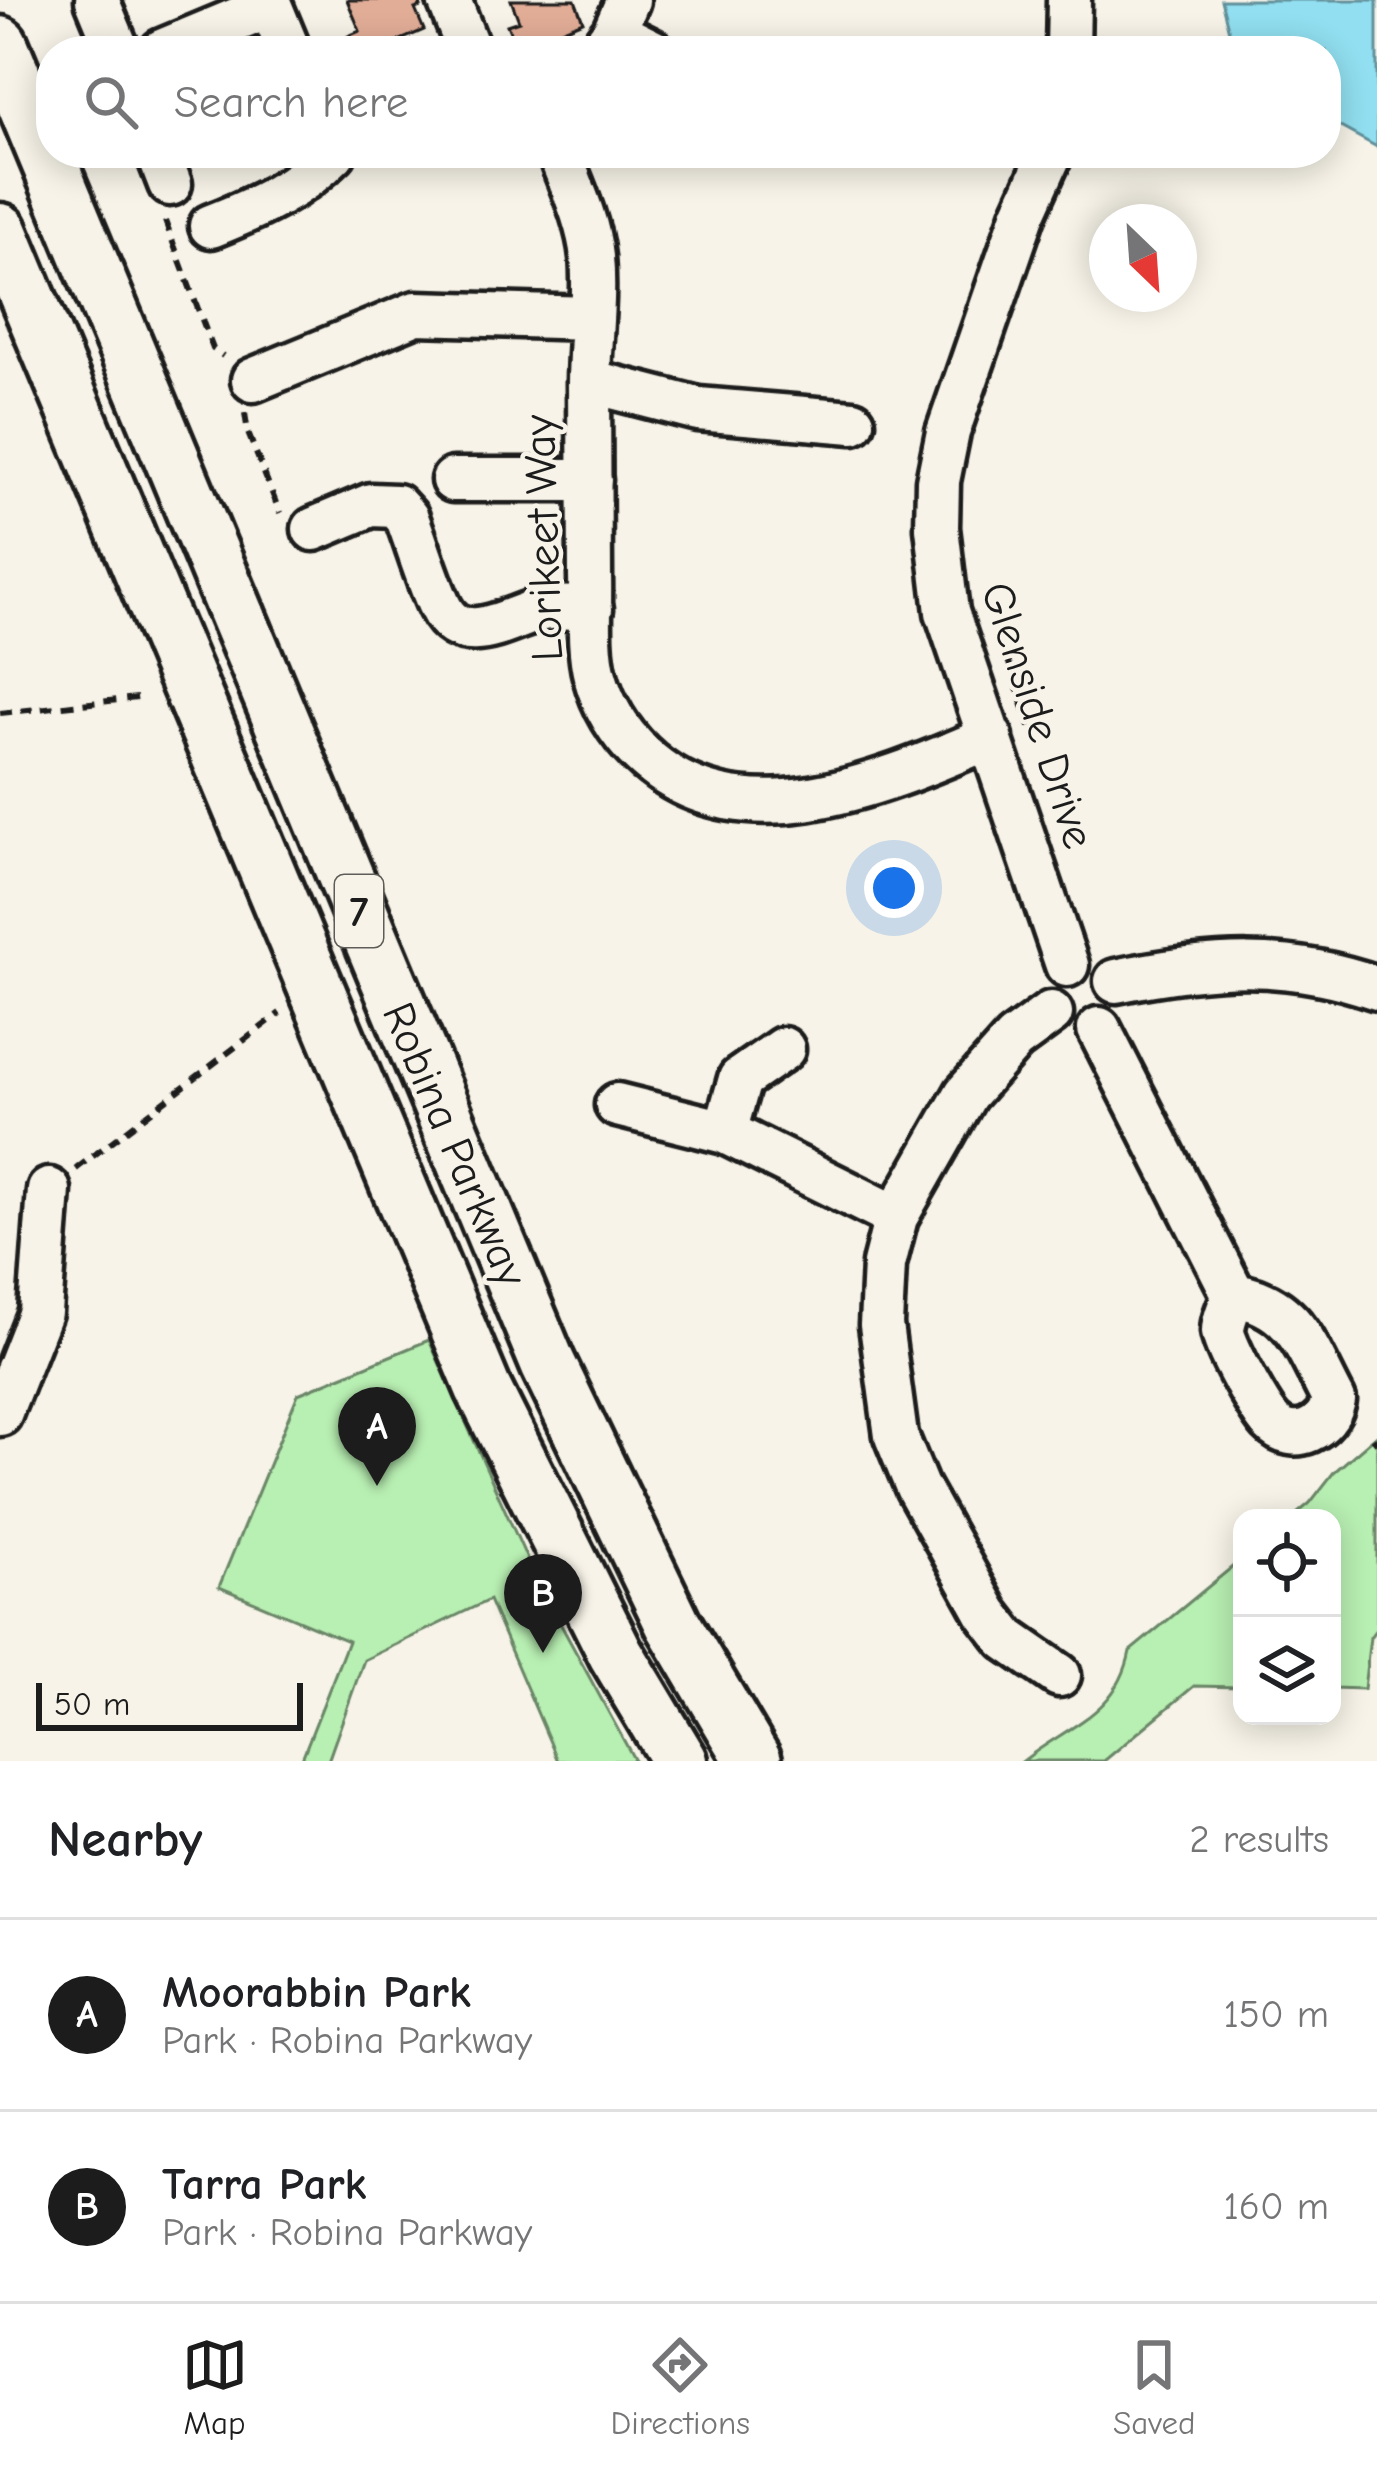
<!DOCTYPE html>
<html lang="en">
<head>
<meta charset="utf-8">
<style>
	:root { --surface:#fff; --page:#f2f2f2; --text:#202124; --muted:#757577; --line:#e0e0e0; --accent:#1c1c1c }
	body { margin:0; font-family:"Comic Neue",sans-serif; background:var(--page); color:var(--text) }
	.controls { position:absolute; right:36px; bottom:36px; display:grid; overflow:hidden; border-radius:24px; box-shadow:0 6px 30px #0003 }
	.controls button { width:108px; height:108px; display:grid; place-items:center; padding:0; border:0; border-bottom:3px solid var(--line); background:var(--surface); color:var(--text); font:60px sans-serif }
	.compass { position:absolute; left:1089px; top:204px; width:108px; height:108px; border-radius:50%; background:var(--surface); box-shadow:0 6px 30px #0003; rotate:155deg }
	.scale { position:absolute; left:36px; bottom:30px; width:267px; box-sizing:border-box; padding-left:12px; border:6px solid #1c1c1c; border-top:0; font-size:33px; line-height:42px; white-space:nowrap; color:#1c1c1c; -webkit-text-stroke:9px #f7f3e8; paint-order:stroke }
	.you { position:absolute; left:894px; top:888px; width:42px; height:42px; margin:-30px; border:9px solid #fff; border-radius:50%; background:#1a73e8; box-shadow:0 0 0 18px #1a73e833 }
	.badge { display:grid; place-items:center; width:78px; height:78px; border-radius:50%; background:var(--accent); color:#fff; font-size:39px; font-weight:700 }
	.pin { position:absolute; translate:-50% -99px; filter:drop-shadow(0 3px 6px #0008) }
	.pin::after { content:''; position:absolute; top:63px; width:42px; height:36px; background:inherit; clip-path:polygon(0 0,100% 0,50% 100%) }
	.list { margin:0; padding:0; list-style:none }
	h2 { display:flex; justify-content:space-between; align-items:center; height:156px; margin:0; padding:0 48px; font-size:51px }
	h2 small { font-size:39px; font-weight:400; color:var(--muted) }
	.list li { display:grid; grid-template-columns:78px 1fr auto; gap:36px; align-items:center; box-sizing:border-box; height:192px; padding:0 48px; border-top:3px solid var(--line) }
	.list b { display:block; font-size:45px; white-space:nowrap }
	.list p { margin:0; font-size:39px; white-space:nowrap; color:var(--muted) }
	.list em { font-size:39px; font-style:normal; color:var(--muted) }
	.icon { flex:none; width:66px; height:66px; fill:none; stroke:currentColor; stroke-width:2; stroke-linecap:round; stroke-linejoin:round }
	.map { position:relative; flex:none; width:1377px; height:1761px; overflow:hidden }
	.search { position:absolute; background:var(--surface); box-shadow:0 6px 30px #0003; left:36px; right:36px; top:36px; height:132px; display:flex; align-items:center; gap:30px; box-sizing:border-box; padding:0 42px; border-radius:48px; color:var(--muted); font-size:45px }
	.sheet { height:540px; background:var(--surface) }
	nav { display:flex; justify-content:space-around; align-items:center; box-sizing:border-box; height:168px; border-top:3px solid var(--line); background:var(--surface); font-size:33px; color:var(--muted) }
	nav a { display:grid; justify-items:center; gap:6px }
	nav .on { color:var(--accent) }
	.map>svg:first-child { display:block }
	.green { fill:#b8efb2; stroke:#6a8667; stroke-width:3 }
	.water { fill:#91dff0; stroke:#62919b; stroke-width:3 }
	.building { fill:#e2ad97; stroke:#1c1c1c; stroke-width:3 }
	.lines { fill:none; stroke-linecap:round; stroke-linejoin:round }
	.minor-casing { stroke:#1c1c1c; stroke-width:51 }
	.major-casing { stroke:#1c1c1c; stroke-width:63 }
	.path { stroke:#1c1c1c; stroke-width:6; stroke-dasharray:12 9; stroke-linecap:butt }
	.minor { stroke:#f7f3e8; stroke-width:42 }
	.major { stroke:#f7f3e8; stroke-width:54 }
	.labels { text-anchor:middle; stroke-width:9; stroke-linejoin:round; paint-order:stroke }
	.shield { fill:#f7f3e8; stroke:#5e5c59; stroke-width:3 }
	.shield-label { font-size:42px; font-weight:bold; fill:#1c1c1c }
	.street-label { font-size:45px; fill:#1c1c1c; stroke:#f7f3e8 }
</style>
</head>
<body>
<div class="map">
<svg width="1377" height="1761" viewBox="0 0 1377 1761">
	<rect width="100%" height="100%" fill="#f7f3e8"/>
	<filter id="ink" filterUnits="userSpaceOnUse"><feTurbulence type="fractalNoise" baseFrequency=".00833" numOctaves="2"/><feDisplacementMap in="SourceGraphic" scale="24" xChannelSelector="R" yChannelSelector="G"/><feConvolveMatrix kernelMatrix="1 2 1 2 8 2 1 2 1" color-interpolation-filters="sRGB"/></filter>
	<g filter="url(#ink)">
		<path class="green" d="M 429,1340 L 535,1577 L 635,1761 L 558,1761 L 489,1600 L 364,1660 L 328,1761 L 301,1761 L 348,1641 L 219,1587 L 298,1394 Z
			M 1377,1435 L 1377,1628 L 1370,1637 L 1364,1689 L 1332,1688 L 1332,1518 L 1292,1518 L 1310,1503 L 1334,1472 Z
			M 1242,1559 L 1242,1687 L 1194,1686 L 1104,1761 L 1023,1761 C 1068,1725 1118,1714 1130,1651 Z"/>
		<path class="water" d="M 1221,0 L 1377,0 L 1377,147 L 1326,119 L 1326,51 L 1234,51 Z"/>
		<path class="building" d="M 347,0 L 419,0 L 421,7 L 415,9 L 424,30 L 396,42 L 400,51 L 354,51 L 348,36 L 360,31 Z
			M 511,0 L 575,0 L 583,21 L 556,32 L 562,48 L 518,51 L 507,25 L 519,21 Z"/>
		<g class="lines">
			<g class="minor-casing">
				<path id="minor" d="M 97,0 L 118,51
					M 268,0 L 289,51
					M 449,0 L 469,51
					M 614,32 L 652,51
					M 162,51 L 270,6
					M 600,51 L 614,32 L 628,0
					M 1068,51 L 1069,0
					M 158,153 L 170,184
					M 559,153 C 572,187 588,220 592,257 C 596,299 589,343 589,385 C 589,449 590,512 590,576 C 591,609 587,645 595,676 C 603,706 619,732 641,754 C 739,848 885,782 991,737
					M 1051,153 L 1023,215 L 948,432 L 938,481 L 937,528 L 947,612 L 1067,965
					M 211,226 C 257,208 299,189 334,153
					M 253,380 L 416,313 L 591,318
					M 589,381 L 698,409 L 853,422
					M 453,480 L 590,480
					M 314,529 L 371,505 L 396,506 L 407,518 C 418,547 427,579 440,607 C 462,652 511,616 543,609 C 558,606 575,608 591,609
					M 1116,981 C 1210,962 1285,956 1377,988
					M 1051,1013 L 1014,1040 L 966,1094 L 896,1217 L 884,1264 L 881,1325 L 896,1436 L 917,1487 L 987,1613 L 1007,1639 L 1059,1675
					M 1099,1029 L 1234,1295 C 1230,1305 1223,1320 1223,1331 C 1224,1346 1260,1410 1271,1422 C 1294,1447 1328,1427 1334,1400 C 1307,1350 1296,1304 1234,1295
					M 617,1105 L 725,1132 L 896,1217
					M 725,1132 L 740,1079 L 783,1049
					M 0,1414 L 40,1312 L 49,1190"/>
			</g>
			<g class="major-casing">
				<path id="major" d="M 0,44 L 548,1364 L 673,1624 L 754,1761
					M 0,231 L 483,1388 L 616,1654 L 680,1761"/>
			</g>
			<path class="path" d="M 165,221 L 213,349 L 223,356
				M 245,413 L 248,433 L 280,513
				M 1008,660 L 1030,727
				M 0,713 L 146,697
				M 76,1169 L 280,1013
				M 1373,1438 L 1377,1443"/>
			<use href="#minor" class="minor"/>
			<use href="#major" class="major"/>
		</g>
	</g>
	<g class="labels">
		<rect class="shield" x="335" y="875" width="48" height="72" rx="9"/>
		<g class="shield-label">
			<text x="359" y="926">7</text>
		</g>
		<g class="street-label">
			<text transform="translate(542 538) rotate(-92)" y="16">Lorikeet Way</text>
			<text transform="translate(1039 715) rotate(72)" y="16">Glenside Drive</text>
			<text transform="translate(456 1144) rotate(67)" y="16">Robina Parkway</text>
		</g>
	</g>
</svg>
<div class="controls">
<button><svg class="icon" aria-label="locate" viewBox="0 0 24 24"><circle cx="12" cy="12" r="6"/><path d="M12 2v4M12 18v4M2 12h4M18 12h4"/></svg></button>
<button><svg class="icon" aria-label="layers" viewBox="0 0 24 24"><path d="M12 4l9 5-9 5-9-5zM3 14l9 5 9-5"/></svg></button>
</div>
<svg class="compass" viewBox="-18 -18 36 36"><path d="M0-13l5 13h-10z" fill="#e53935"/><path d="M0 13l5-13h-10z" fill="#757577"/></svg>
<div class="scale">50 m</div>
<div class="you"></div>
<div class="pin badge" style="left:377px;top:1486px">A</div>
<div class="pin badge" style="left:543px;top:1653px">B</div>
<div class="search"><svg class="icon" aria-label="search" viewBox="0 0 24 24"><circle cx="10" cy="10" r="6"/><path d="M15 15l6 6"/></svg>Search here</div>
</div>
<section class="sheet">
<h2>Nearby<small>2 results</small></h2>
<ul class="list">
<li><span class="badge">A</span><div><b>Moorabbin Park</b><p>Park · Robina Parkway</p></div><em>150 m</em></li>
<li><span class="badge">B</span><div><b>Tarra Park</b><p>Park · Robina Parkway</p></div><em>160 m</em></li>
</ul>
</section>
<nav>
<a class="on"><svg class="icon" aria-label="map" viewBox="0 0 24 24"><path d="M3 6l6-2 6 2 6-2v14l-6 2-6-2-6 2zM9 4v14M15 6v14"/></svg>Map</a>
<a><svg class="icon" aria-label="directions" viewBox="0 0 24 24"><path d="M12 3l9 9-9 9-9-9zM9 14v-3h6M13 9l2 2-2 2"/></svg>Directions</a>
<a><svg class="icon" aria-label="saved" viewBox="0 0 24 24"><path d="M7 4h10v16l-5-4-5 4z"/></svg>Saved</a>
</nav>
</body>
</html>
